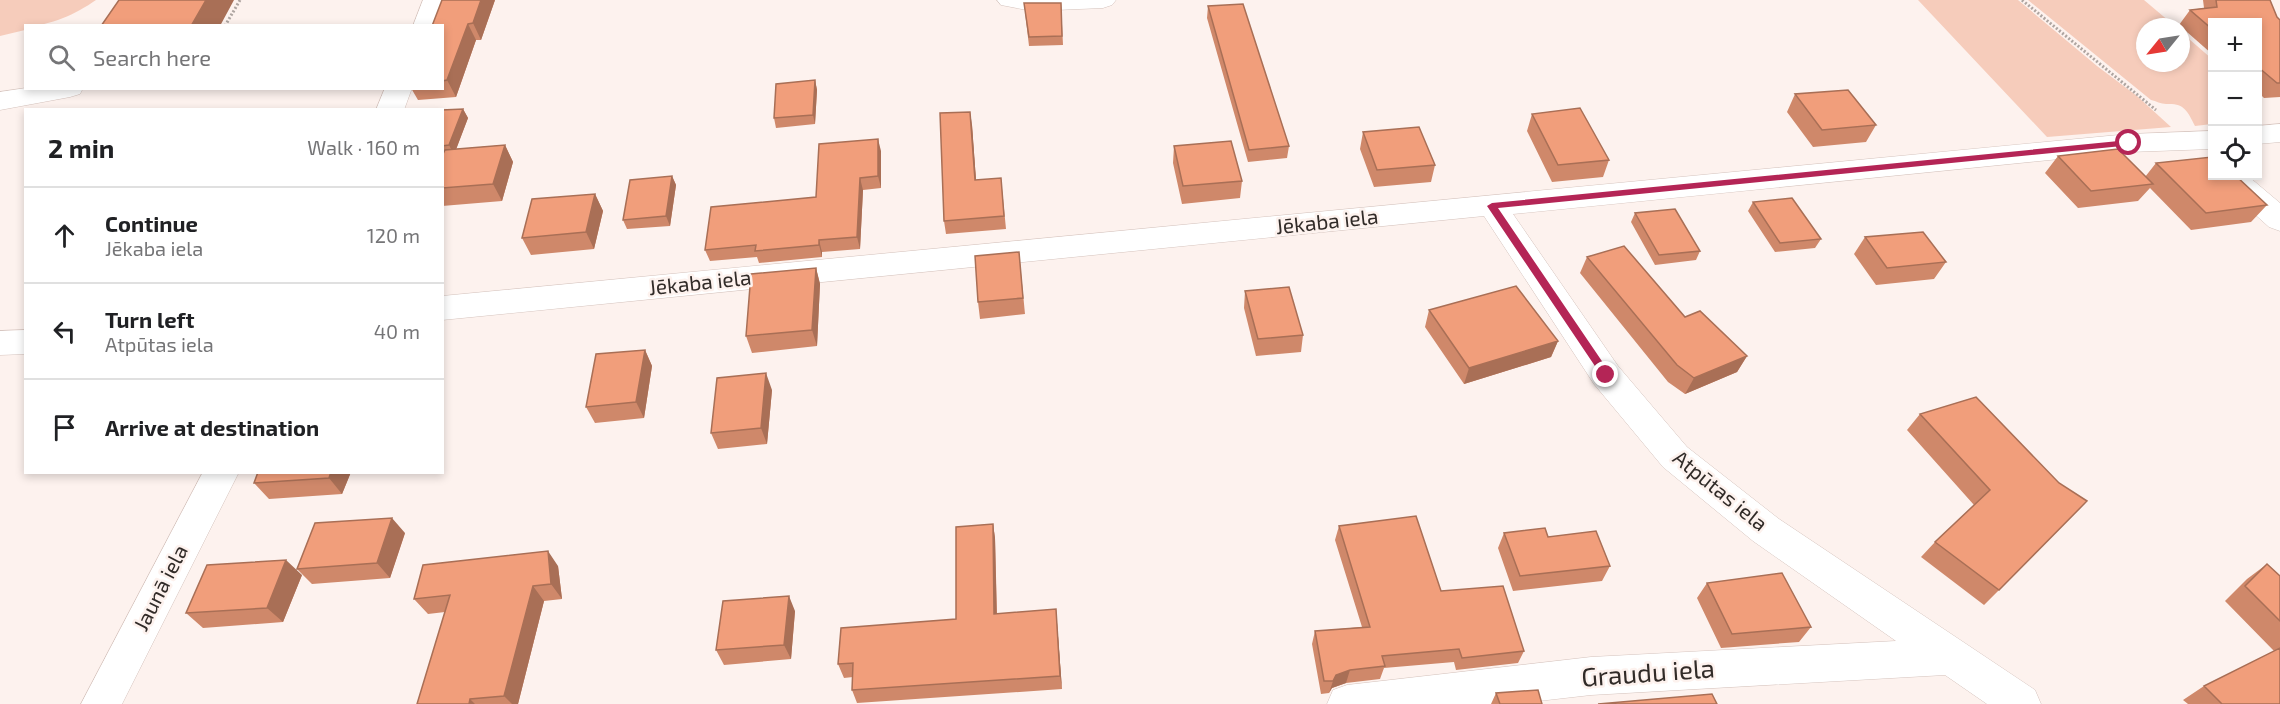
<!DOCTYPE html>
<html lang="en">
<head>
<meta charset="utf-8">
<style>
	:root { --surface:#fff; --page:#f6f6f6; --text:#202124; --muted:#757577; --line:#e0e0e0 }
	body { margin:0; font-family:"Exo 2",sans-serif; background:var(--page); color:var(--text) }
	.controls { position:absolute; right:18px; top:18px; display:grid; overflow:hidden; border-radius:0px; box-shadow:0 3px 9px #0003 }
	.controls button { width:54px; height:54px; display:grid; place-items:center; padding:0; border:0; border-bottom:2px solid var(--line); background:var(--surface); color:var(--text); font:30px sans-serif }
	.compass { position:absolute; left:2136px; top:18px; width:54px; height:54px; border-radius:50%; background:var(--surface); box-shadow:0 3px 9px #0003; rotate:240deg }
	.stop { position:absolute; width:18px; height:18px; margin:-14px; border:4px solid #b42556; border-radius:50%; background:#fff }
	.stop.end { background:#b42556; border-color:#fff; box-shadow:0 2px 6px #0008 }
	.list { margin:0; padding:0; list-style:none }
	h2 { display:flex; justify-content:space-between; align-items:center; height:78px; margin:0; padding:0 24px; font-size:26px }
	h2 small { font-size:20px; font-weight:400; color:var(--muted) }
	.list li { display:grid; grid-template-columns:39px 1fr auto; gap:18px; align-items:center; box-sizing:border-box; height:96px; padding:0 24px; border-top:2px solid var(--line) }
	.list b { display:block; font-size:22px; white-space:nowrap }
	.list p { margin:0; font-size:20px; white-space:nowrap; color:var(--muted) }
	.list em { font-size:20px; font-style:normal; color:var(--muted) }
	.icon { flex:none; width:33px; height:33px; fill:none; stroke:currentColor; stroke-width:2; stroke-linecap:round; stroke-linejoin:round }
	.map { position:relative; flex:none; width:2280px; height:704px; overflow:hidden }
	.search { position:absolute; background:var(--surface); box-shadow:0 3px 9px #0003; left:24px; top:24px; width:420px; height:66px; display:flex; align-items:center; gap:15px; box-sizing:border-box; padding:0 21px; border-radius:0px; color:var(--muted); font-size:22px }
	.panel { position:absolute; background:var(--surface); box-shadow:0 3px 9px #0003; left:24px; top:108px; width:420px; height:366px; border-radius:0px }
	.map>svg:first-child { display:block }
	.green { fill:#f6ccbb }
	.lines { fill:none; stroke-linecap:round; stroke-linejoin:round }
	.minor-casing { stroke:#d4c2bc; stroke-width:1 }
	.path { stroke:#aea5a1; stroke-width:3; stroke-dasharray:2 2; stroke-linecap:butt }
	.minor { fill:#fff; fill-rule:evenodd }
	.wall { fill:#cf886a }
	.shaded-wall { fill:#a96f56 }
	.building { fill:#f19e7b; stroke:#a96f56; stroke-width:1.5 }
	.route { fill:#b42556 }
	.labels { text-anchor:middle; stroke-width:5; stroke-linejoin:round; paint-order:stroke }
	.street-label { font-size:21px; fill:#312b28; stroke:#fdf2ee }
	.near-street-label { font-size:26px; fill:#312b28; stroke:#fdf2ee }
</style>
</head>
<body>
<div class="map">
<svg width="2280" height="704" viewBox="0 0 2280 704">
	<rect width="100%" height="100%" fill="#fdf2ee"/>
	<path class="green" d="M 0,0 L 96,0 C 76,14 50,26 26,26 L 25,30 L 0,36 Z
		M 1918,0 L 2018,0 L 2097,66 L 2137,96 L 2171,127 L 2047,137 Z
		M 2028,0 L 2144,0 L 2176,27 L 2145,27 L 2145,63 L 2181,63 L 2181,32 L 2212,59 L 2212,124 L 2195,126 C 2187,110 2184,103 2166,104 C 2161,104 2156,101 2151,100 Z"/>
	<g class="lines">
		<g class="minor-casing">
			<path id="minor" d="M 423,0 L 449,0 L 439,26 L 413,26 Z
				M 997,0 L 1116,0 L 1112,5 L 1103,8 L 1032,11 L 1001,5 Z
				M 26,88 L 83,88 L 80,94 L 70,97 L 0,110 L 0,92 Z
				M 385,88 L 412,88 L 404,110 L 376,110 Z
				M 2280,124 L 2280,142 L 2258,144 L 2258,126 Z
				M 2212,131 L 2212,149 L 2129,152 L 1513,214 L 1618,366 L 1687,447 L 1779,519 L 2035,690 L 2041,704 L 1987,704 L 1945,675 L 1591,695 L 1512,704 L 1327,704 L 1333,690 L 1347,685 L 1591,657 L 1896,641 L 1753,541 L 1663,467 L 1594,384 L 1484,216 L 442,320 L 442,296 L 2129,134 Z
				M 2215,176 L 2248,176 L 2280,203 L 2280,231 L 2269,227 L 2220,183 Z
				M 26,330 L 26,354 L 0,355 L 0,331 Z
				M 203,472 L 239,472 L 122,704 L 81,704 Z"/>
		</g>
		<path class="path" d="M 2022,0 L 2156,110
			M 225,26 L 240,0"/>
		<use href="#minor" class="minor"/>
	</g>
	<path class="wall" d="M 495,0 L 481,40 L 476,40 L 456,97 L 418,100 L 411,88 L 442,88 L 442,26 Z
		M 2203,0 L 2270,0 L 2277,17 L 2280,20 L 2280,97 L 2264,98 L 2258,92 L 2258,22 L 2212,22 L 2212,54 L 2179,25 L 2190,10 L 2204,8 Z
		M 1061,3 L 1063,45 L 1029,46 L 1025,12 Z
		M 1208,6 L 1289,146 L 1287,158 L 1248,162 L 1207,18 Z
		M 815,80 L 817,90 L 815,124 L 776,128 L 774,118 Z
		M 1795,94 L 1876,125 L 1866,142 L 1813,147 L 1787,112 Z
		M 463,109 L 468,118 L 456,149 L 505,145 L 513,162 L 502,201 L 442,206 L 442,110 Z
		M 1532,114 L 1609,160 L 1603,177 L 1552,182 L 1527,131 Z
		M 972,125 L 976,180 L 1001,178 L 1006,229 L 946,234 L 944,221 Z
		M 1363,132 L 1435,165 L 1431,182 L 1374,187 L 1360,149 Z
		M 1174,146 L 1242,181 L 1240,198 L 1182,204 L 1173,163 Z
		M 881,151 L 881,188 L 863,190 L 860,249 L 822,252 L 822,257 L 759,263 L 757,257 L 710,261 L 705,250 L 816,197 Z
		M 2058,156 L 2145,177 L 2156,163 L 2267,205 L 2251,222 L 2191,230 L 2150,188 L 2138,201 L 2078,208 L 2045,173 Z
		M 672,176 L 676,185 L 670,226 L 627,229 L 623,220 Z
		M 595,194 L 603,211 L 594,249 L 531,255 L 522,238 Z
		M 1753,202 L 1821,239 L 1815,248 L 1775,252 L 1748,211 Z
		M 1635,213 L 1700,251 L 1696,260 L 1655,265 L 1631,222 Z
		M 1865,237 L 1946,262 L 1934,279 L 1876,285 L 1854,254 Z
		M 1019,252 L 1025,314 L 980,319 L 978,302 Z
		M 1587,257 L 1747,356 L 1737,372 L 1685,394 L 1668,382 L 1580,273 Z
		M 816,268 L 820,284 L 817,346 L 752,353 L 746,336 Z
		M 1245,291 L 1303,335 L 1301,352 L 1256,356 L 1244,308 Z
		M 1429,310 L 1558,341 L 1551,357 L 1464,384 L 1425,327 Z
		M 645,350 L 652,366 L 644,418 L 595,423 L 586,407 Z
		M 772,390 L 767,444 L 718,449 L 711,433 Z
		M 1920,414 L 2059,483 L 1999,590 L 1984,605 L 1921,557 L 1935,542 L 1974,505 L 1907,430 Z
		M 258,472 L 351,472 L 342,494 L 269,499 L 254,483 Z
		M 993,524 L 995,538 L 997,614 L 1056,609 L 1062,689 L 857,703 L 852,690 L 853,677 L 844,678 L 838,664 L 956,619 Z
		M 1339,526 L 1441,591 L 1524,651 L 1518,663 L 1456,670 L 1454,662 L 1384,668 L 1380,679 L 1346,683 L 1332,688 L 1329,693 L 1321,694 L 1312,644 L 1315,631 L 1362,627 L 1335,540 Z
		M 405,533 L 390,578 L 312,584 L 297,569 Z
		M 1504,533 L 1548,537 L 1610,566 L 1602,581 L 1513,591 L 1498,548 Z
		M 2267,564 L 2280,576 L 2280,704 L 2188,704 L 2183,700 L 2204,686 L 2274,651 L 2225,601 L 2247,579 Z
		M 558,566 L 562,599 L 544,601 L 518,704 L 417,704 L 445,612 L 428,614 L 414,599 Z
		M 302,575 L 283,622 L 203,628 L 186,613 Z
		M 1707,583 L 1811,627 L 1799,642 L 1721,648 L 1697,598 Z
		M 795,611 L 791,659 L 724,665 L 716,650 Z
		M 1496,693 L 1542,704 L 1491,704 Z"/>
	<path class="shaded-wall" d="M 206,0 L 234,0 L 220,26 L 191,26 Z
		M 481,0 L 495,0 L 481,40 L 473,23 Z
		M 468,24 L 476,40 L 456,97 L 447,80 Z
		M 815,80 L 817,90 L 815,124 L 813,115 Z
		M 463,109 L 468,118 L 454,155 L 449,145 Z
		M 970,112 L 972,125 L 977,194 L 975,180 Z
		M 878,139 L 881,151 L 881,188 L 878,176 Z
		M 505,145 L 513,162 L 502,201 L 493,184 Z
		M 672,176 L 676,185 L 670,226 L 666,216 Z
		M 860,178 L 863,190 L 860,249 L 857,237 Z
		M 595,194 L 603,211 L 594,249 L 586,232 Z
		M 819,240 L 822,252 L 822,257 L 819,245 Z
		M 816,268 L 820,284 L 817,346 L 812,330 Z
		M 1558,341 L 1551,357 L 1464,384 L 1469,368 Z
		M 645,350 L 652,366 L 644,418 L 636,402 Z
		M 1747,356 L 1737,372 L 1685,394 L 1694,378 Z
		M 766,373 L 772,390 L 767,444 L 761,428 Z
		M 331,472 L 351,472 L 342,494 L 329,478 Z
		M 392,518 L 405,533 L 390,578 L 377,563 Z
		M 993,524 L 995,538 L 997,628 L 994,614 Z
		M 548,551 L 558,566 L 562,599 L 551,584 Z
		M 286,560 L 302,575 L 283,622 L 267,608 Z
		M 533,586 L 544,601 L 518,704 L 512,704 L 504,696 Z
		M 789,596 L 795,611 L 791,659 L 784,645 Z
		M 1056,609 L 1057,623 L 1062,689 L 1060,676 Z
		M 1350,670 L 1346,683 L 1332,688 L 1329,693 L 1333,681 L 1336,675 Z
		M 470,699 L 475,704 L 469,704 Z"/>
	<path class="building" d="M 119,0 L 206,0 L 191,26 L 101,26 Z
		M 442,0 L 481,0 L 473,23 L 468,24 L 447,80 L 442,81 L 442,26 L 432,26 Z
		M 2216,0 L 2270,0 L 2277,17 L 2280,20 L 2280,83 L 2277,83 L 2258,67 L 2258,22 L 2212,22 L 2212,29 L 2190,10 L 2217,7 Z
		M 1024,3 L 1061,3 L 1062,36 L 1029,37 Z
		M 1243,4 L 1289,146 L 1249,150 L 1208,6 Z
		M 815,80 L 813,115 L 774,118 L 776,84 Z
		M 1848,90 L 1876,125 L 1822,130 L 1795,94 Z
		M 1580,108 L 1609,160 L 1558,165 L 1532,114 Z
		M 463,109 L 449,145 L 442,146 L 442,110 Z
		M 970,112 L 975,180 L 1001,178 L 1004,216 L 944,221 L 940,113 Z
		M 1419,127 L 1435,165 L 1377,170 L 1363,132 Z
		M 878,139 L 878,176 L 860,178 L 857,237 L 819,240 L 819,245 L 755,251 L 756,245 L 705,250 L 711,207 L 816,197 L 819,144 Z
		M 1231,141 L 1242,181 L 1183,186 L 1174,146 Z
		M 505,145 L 493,184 L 442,188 L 442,156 L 445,150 Z
		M 2118,149 L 2153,184 L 2091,191 L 2058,156 Z
		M 2212,157 L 2212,176 L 2236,176 L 2267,205 L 2206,213 L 2156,163 Z
		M 672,176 L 666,216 L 623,220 L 630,180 Z
		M 595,194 L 586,232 L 522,238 L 532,199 Z
		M 1792,198 L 1821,239 L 1780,243 L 1753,202 Z
		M 1675,209 L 1700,251 L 1659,255 L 1635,213 Z
		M 1923,232 L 1946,262 L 1887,268 L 1865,237 Z
		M 1624,246 L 1685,317 L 1700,311 L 1747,356 L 1694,378 L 1677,365 L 1587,257 Z
		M 1019,252 L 1023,298 L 978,302 L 975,256 Z
		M 816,268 L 812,330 L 746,336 L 751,274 Z
		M 1516,286 L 1558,341 L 1469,368 L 1429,310 Z
		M 1289,287 L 1303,335 L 1258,339 L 1245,291 Z
		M 645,350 L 636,402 L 586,407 L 596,354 Z
		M 766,373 L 761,428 L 711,433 L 717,378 Z
		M 1976,397 L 2059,483 L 2087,501 L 1999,590 L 1935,542 L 1990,490 L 1920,414 Z
		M 258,472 L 331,472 L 329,478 L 254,483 Z
		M 1416,516 L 1441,591 L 1503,586 L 1524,651 L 1462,658 L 1459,649 L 1382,656 L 1385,666 L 1350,670 L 1336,675 L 1333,681 L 1324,681 L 1315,631 L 1370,627 L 1339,526 Z
		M 392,518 L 377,563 L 297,569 L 315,523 Z
		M 993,524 L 994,614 L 1056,609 L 1060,676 L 852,690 L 853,663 L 838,664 L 841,628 L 956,619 L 956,527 Z
		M 1545,528 L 1548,537 L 1596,531 L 1610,566 L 1520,576 L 1504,533 Z
		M 548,551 L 551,584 L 533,586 L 504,696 L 470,699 L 469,704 L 417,704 L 450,595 L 414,599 L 423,565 Z
		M 286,560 L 267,608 L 186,613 L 207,565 Z
		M 2267,564 L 2280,576 L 2280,621 L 2245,586 Z
		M 1782,573 L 1811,627 L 1732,634 L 1707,583 Z
		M 789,596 L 784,645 L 716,650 L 723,601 Z
		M 2280,648 L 2280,704 L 2222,704 L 2204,686 Z
		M 1538,690 L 1542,704 L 1500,704 L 1496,693 Z
		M 1712,694 L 1717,704 L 1598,704 Z"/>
	<path class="route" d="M 2129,140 L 2134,143 L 2132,145 L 1498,208 L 1610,373 L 1611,375 L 1606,379 L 1603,378 L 1487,206 L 1492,203 Z"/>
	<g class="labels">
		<g class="street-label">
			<text transform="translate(1327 222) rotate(-6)" y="7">Jēkaba iela</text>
			<text transform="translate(700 283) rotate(-6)" y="7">Jēkaba iela</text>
			<text transform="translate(1720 491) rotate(39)" y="7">Atpūtas iela</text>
			<text transform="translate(161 588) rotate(-63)" y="7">Jaunā iela</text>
		</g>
		<g class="near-street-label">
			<text transform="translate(1648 673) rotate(-4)" y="9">Graudu iela</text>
		</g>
	</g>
</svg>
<div class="controls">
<button>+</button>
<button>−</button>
<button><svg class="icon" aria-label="locate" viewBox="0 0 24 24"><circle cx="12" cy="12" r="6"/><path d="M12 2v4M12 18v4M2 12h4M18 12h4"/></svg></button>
</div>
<svg class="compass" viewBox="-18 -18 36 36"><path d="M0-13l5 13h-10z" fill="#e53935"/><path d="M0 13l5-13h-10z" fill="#757577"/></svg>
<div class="stop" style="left:2129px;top:143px"></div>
<div class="stop end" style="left:1606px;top:375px"></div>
<div class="search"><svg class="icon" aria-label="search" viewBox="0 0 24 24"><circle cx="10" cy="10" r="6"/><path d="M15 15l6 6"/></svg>Search here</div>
<section class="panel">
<h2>2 min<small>Walk · 160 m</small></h2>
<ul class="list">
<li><svg class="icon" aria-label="ahead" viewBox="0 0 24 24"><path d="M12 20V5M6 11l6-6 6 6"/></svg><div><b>Continue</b><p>Jēkaba iela</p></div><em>120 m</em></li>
<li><svg class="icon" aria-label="left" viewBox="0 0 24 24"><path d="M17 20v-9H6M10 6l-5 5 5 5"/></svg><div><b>Turn left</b><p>Atpūtas iela</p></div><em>40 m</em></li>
<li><svg class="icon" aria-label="arrive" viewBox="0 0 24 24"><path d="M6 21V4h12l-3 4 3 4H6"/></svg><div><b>Arrive at destination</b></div></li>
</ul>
</section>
</div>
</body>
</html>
